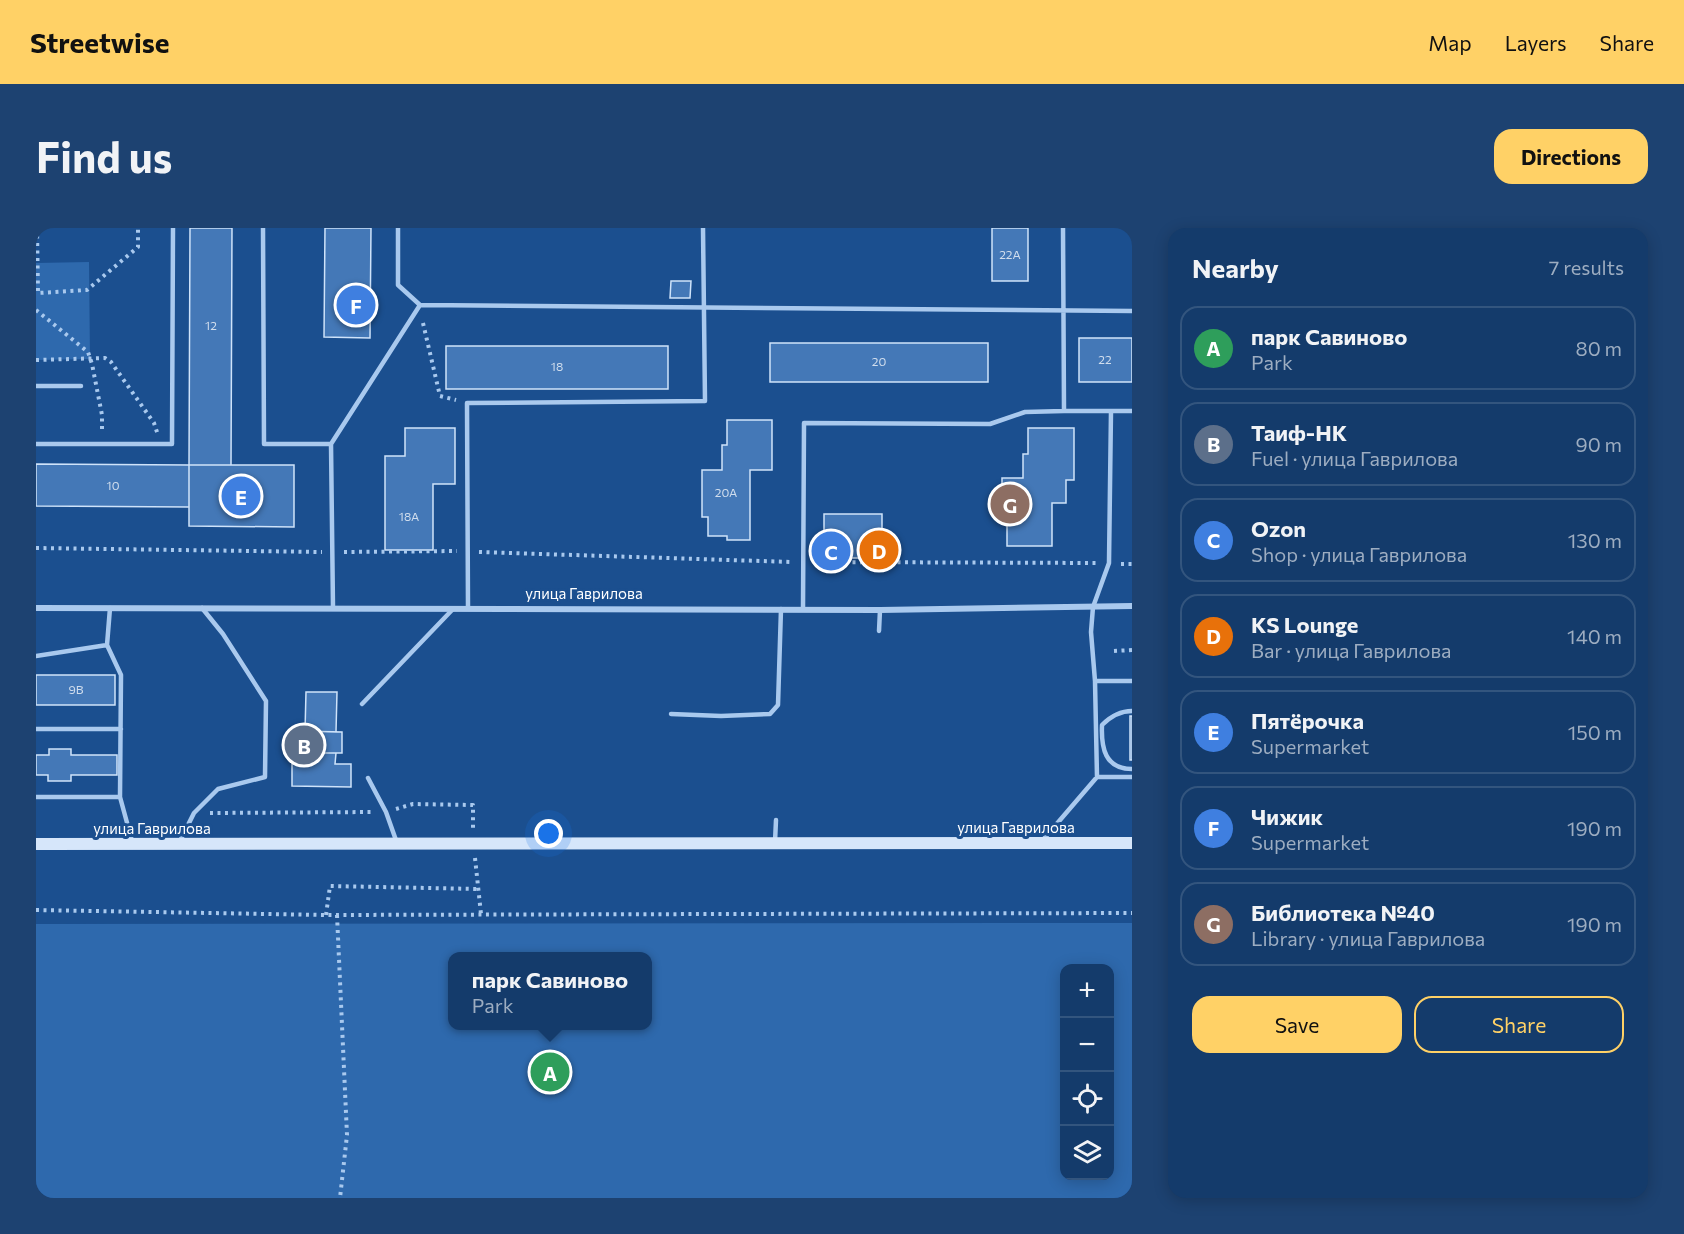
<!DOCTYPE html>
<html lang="en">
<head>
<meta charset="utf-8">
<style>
	:root { --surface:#143b6b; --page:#1d4271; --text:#f1f3f6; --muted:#9dadc1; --line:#33557e; --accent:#ffd166 }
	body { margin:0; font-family:Commissioner,sans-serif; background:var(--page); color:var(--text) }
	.controls { position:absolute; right:18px; bottom:18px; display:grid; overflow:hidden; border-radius:12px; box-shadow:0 3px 15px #0003 }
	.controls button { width:54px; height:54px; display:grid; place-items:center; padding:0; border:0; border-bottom:2px solid var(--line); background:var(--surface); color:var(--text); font:30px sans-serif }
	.you { position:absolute; left:513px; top:606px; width:21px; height:21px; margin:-15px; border:4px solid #fff; border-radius:50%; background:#1a73e8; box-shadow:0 0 0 9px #1a73e833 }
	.badge { display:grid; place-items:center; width:39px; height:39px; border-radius:50%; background:var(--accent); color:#fff; font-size:20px; font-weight:700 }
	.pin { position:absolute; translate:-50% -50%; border:3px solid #fff; box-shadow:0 2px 6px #0006 }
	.popup { position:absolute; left:412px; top:724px; width:204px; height:78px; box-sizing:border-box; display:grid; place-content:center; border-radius:12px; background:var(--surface); filter:drop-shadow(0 2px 4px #0005); font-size:20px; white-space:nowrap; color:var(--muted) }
	.popup b { font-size:22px; color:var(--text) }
	.popup::after { content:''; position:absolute; left:50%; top:100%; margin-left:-12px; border:12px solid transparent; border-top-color:var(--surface) }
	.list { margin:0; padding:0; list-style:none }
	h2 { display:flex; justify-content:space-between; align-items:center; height:78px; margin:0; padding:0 24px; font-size:26px }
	h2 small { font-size:20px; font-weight:400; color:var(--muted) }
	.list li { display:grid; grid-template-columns:39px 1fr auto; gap:18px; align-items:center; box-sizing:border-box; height:84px; margin:0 12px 12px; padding:0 12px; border:2px solid var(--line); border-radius:18px }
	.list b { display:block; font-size:22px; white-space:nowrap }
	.list p { margin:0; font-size:20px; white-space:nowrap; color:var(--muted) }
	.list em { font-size:20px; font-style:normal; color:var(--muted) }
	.actions { display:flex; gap:12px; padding:18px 24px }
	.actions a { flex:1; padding:14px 0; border:2px solid var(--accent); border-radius:18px; text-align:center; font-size:21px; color:var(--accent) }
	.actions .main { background:var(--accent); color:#111 }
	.icon { flex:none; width:33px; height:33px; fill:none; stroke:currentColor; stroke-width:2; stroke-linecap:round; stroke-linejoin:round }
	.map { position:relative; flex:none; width:1096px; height:970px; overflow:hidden; border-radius:18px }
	header { display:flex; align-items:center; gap:36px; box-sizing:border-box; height:84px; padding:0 30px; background:var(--accent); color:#111 }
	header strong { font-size:28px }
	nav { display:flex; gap:33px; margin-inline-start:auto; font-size:21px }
	.intro { display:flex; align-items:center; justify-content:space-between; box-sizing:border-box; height:144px; padding:0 36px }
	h1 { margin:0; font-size:42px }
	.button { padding:15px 27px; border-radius:18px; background:var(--accent); color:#111; font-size:21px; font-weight:700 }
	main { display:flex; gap:36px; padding:0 36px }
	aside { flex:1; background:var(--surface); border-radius:18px; box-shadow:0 3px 15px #0003 }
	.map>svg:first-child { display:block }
	.green { fill:#2e69ad; fill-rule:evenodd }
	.building { fill:#4478b7; stroke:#cfe3fa; stroke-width:1.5 }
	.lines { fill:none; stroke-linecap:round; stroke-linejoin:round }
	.path { stroke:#a9c9ee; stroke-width:4; stroke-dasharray:3 4.5; stroke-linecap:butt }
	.service { stroke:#a9c9ee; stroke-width:4.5 }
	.minor { stroke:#a9c9ee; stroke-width:6 }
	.secondary { stroke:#d6e6fa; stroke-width:12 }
	.labels { text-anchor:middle; stroke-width:6; stroke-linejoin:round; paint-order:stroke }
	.number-label { font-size:12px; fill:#d0dded }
	.street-label { font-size:15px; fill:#fff; stroke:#1b4f8f }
</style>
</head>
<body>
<header>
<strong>Streetwise</strong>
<nav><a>Map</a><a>Layers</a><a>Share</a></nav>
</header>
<div class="intro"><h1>Find us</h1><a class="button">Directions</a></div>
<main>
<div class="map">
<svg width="1096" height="970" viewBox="0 0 1096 970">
	<rect width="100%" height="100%" fill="#1b4f8f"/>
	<path class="green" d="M 53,34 L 54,131 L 0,132 L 0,35 Z
		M 1096,695 L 1096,970 L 0,970 L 0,696 ZM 612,728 L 612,798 L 416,798 L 416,728 ZM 1074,740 L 1074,948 L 1028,948 L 1028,740 Z"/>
	<path class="building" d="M 154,0 L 196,0 L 195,237 L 153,237 Z
		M 289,0 L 335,0 L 334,110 L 288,109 Z
		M 956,0 L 992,0 L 992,53 L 956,53 Z
		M 635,53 L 655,53 L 654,70 L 634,70 Z
		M 1043,110 L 1096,110 L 1096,154 L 1043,154 Z
		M 734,115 L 952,115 L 952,154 L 734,154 Z
		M 410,118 L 632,118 L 632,161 L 410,161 Z
		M 691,192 L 736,192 L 736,242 L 714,242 L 714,312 L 691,312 L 691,308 L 672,308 L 672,289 L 666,289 L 666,242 L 686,242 L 686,217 L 691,217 Z
		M 369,200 L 419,200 L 419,256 L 397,256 L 397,322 L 349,322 L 349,228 L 369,228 Z
		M 992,200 L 1038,200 L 1038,252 L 1030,252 L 1030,275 L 1016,275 L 1016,318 L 971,318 L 971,296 L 966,296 L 966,250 L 987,250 L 987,226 L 992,226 Z
		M 0,236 L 153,237 L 153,279 L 0,278 Z
		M 153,237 L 258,237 L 258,299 L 153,298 Z
		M 788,286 L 846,286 L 846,330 L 788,330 Z
		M 0,447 L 79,447 L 79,477 L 0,477 Z
		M 270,464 L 301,464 L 300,504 L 269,503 Z
		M 1094,488 L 1096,488 L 1096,532 L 1094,532 Z
		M 264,503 L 306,504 L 306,525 L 264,525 Z
		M 13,521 L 35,521 L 35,527 L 81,527 L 81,547 L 35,547 L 35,553 L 12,553 L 12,547 L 0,547 L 0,527 L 13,527 Z
		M 271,525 L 300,525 L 299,536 L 315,536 L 315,559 L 256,558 L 256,536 L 271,536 Z"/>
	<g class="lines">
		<path class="path" d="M 1,0 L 2,65 L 51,62 L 102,19 L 102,0
			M 0,82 L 52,124 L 56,136 L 66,187 L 66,205
			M 387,95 L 404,168 L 420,172
			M 0,132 L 69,130 L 75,134 L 118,195 L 122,207
			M 0,320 L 286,324
			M 308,324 L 421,323
			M 443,324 L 756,334
			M 779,334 L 1062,335
			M 1085,336 L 1096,336
			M 1078,423 L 1096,422
			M 360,581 L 377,576 L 437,577 L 437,602
			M 174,585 L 338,584
			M 439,630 L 445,686
			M 0,682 L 290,687 L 1096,685
			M 290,687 L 294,658 L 442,661
			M 301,687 L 311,907 L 304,970"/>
		<path class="service" d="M 227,0 L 228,216 L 295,216 L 297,380
			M 362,0 L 362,57 L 384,77
			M 1027,0 L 1028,183 L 1075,183 L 1073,335 L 1057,379 L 1055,404 L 1059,453
			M 0,158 L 45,158
			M 1075,183 L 1096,183
			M 0,216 L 136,216 L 137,0
			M 295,216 L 384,77 L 1096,83
			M 74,380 L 71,417 L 85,447 L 84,569
			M 432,380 L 431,175 L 669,173 L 667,0
			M 767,381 L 768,195 L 954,196 L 989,184 L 1028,183
			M 843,403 L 844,382
			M 0,428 L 71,417
			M 1096,453 L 1059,453 L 1061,549 L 1096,549
			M 326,476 L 417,381
			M 1096,483 C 1084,483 1074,489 1066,497 C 1065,520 1069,541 1096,541
			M 635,486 L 685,488 L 734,486 L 742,477 L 745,381
			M 0,501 L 85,501
			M 332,550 L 350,584 L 361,615
			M 0,569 L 84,569 L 96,613
			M 144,613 L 158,585 L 182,561 L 229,549 L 230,473 L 187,406 L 166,380
			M 1006,613 L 1061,549
			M 739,614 L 740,592"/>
		<path class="minor" d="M 0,380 L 844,382 L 1096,378"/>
		<path class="secondary" d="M 0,616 L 1096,615"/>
	</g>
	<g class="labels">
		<g class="number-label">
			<text x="974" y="31">22А</text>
			<text x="175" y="102">12</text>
			<text x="1069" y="136">22</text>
			<text x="843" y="138">20</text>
			<text x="521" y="143">18</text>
			<text x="77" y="262">10</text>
			<text x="690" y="269">20А</text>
			<text x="373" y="293">18А</text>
			<text x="40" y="466">9В</text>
		</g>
		<g class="street-label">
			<text x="548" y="371">улица Гаврилова</text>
			<text x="980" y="605">улица Гаврилова</text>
			<text x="116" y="606">улица Гаврилова</text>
		</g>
	</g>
</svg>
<div class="controls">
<button>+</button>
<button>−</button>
<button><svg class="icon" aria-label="locate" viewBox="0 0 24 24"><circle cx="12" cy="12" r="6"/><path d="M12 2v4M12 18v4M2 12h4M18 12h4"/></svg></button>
<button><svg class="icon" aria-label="layers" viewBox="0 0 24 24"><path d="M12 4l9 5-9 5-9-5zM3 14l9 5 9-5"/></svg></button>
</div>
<div class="you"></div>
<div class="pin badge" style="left:514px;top:844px;background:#2e9e5b">A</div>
<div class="popup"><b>парк Савиново</b>Park</div>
<div class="pin badge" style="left:268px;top:517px;background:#5c6f8a">B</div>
<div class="pin badge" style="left:795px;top:323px;background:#3f7fe0">C</div>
<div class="pin badge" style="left:843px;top:322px;background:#e8710a">D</div>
<div class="pin badge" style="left:205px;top:268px;background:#3f7fe0">E</div>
<div class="pin badge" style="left:320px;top:77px;background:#3f7fe0">F</div>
<div class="pin badge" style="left:974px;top:276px;background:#8d6e63">G</div>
</div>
<aside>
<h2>Nearby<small>7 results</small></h2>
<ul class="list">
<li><span class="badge" style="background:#2e9e5b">A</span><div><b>парк Савиново</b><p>Park</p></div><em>80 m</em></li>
<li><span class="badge" style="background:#5c6f8a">B</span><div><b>Таиф-НК</b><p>Fuel · улица Гаврилова</p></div><em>90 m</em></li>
<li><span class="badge" style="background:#3f7fe0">C</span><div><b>Ozon</b><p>Shop · улица Гаврилова</p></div><em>130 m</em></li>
<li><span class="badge" style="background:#e8710a">D</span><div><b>KS Lounge</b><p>Bar · улица Гаврилова</p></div><em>140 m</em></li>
<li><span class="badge" style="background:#3f7fe0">E</span><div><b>Пятёрочка</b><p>Supermarket</p></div><em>150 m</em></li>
<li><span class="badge" style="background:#3f7fe0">F</span><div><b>Чижик</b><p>Supermarket</p></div><em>190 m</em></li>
<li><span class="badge" style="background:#8d6e63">G</span><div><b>Библиотека №40</b><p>Library · улица Гаврилова</p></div><em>190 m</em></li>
</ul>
<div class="actions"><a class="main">Save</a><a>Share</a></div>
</aside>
</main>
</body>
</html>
